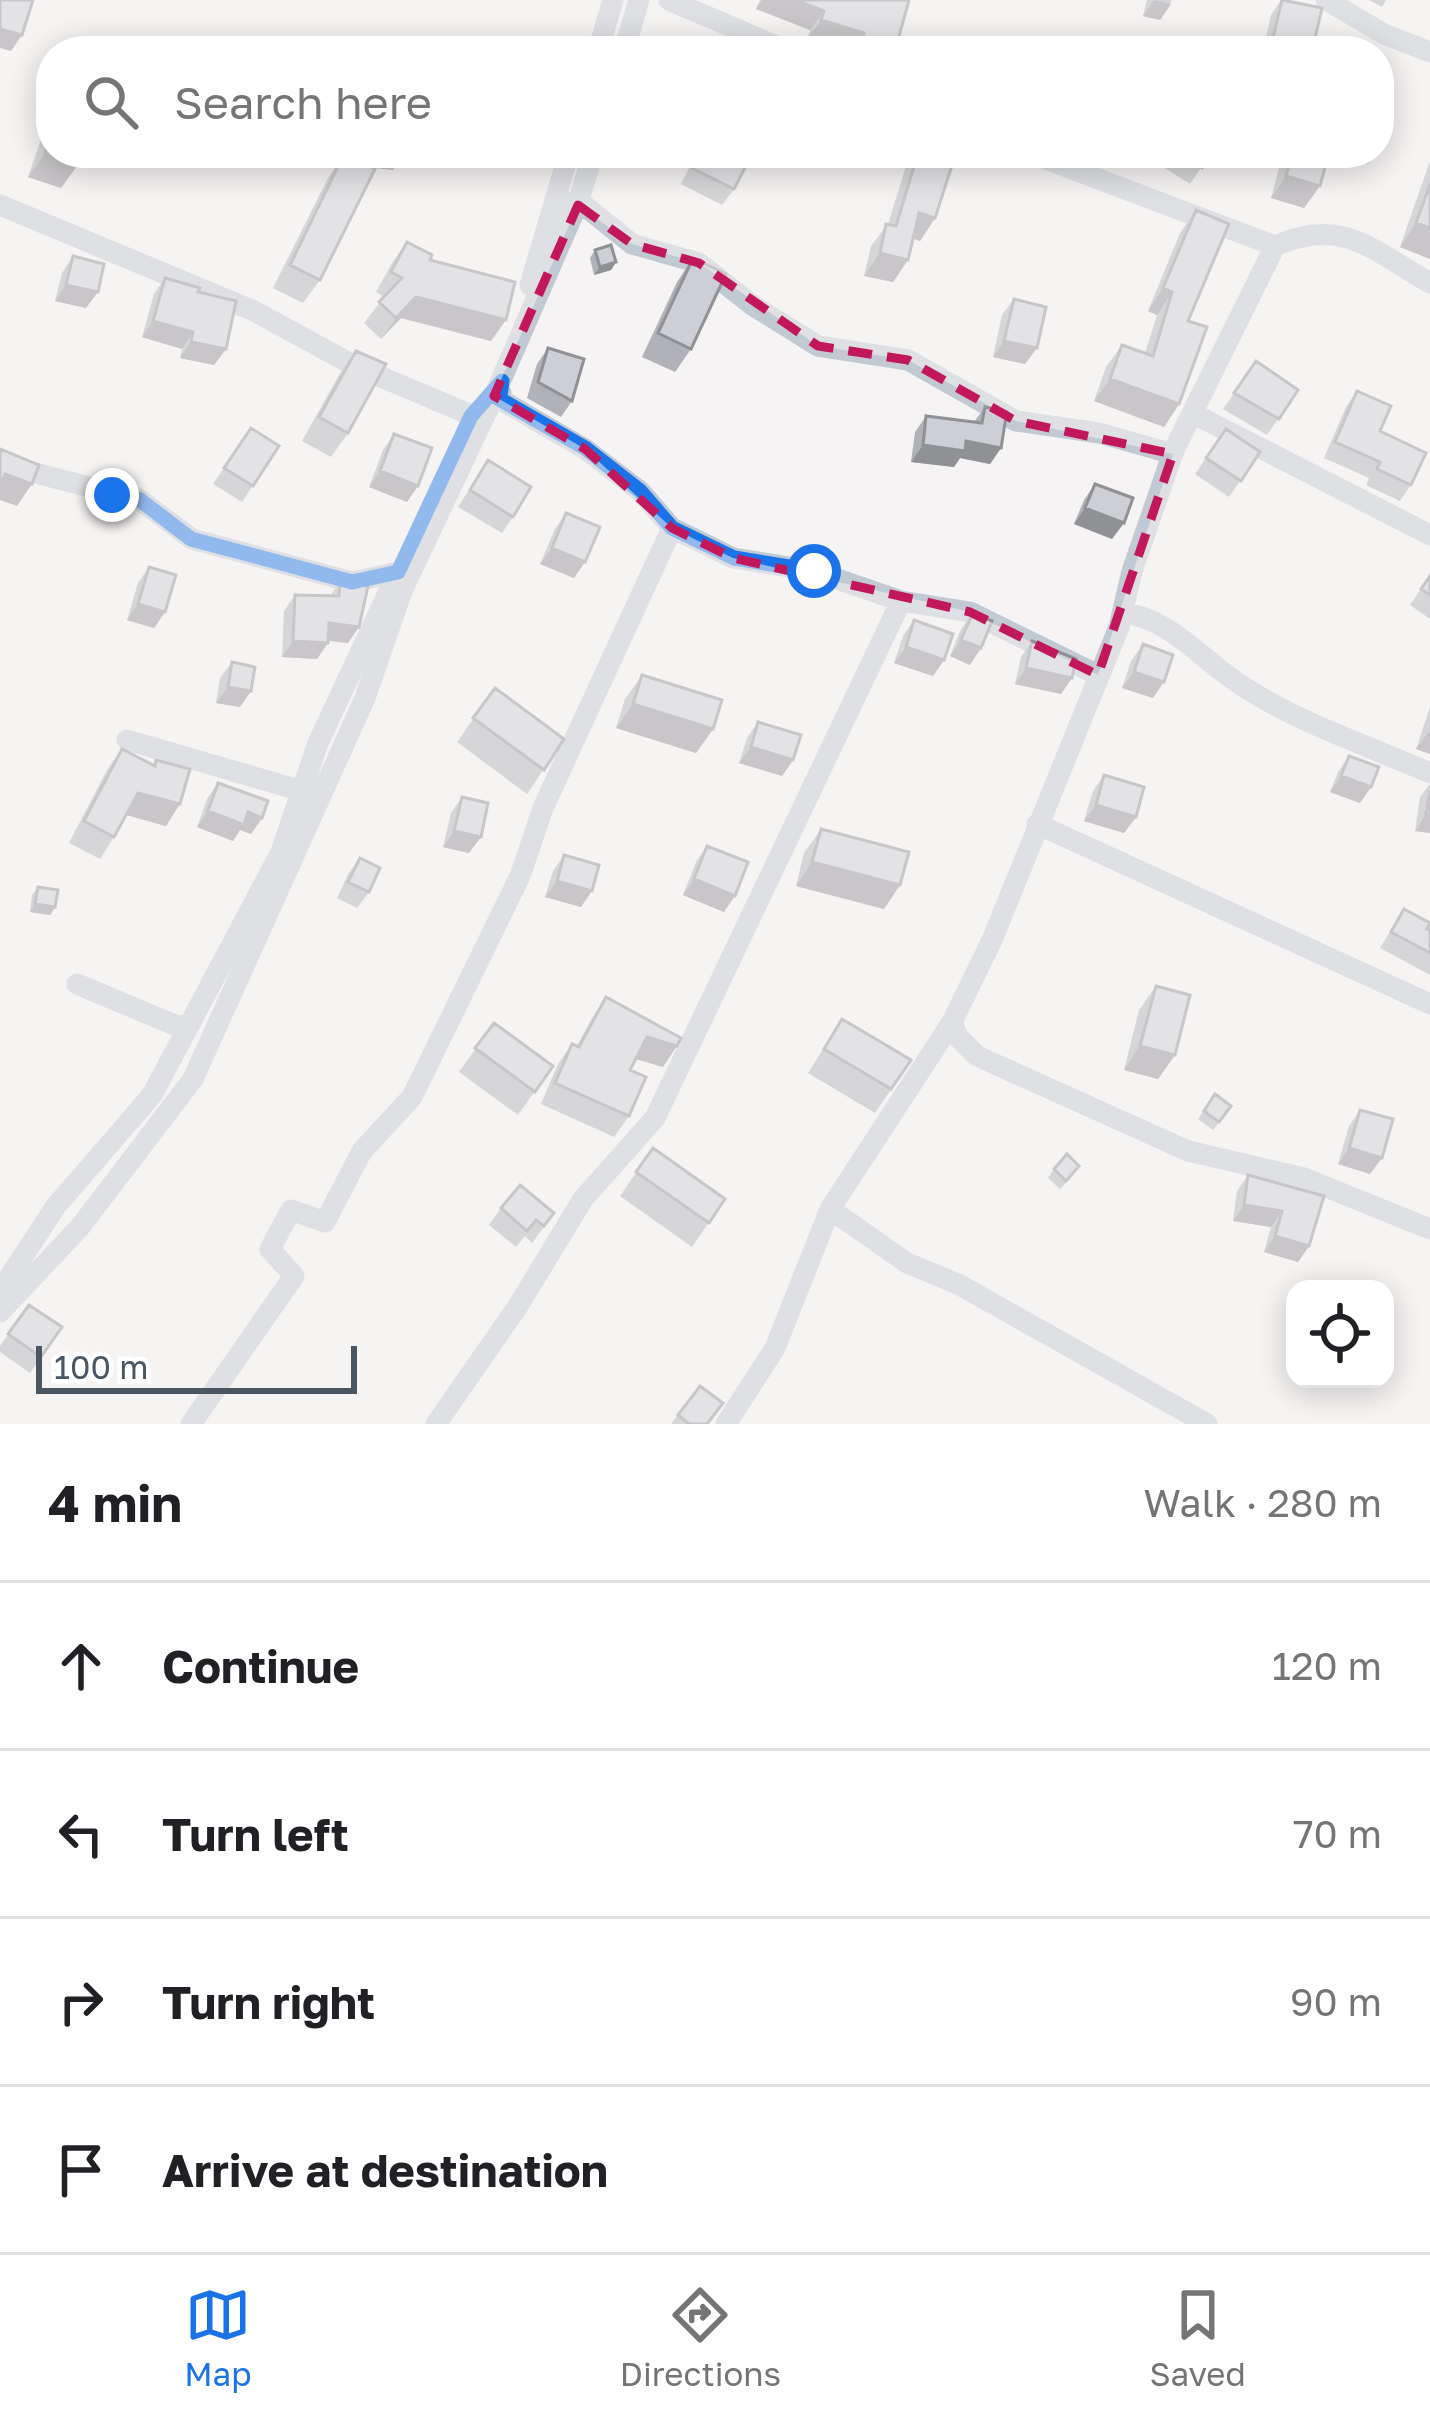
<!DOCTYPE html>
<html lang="en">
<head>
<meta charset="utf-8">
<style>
	:root { --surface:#fff; --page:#f6f6f6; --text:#202124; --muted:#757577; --line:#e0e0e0; --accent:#1a73e8 }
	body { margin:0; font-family:"Golos Text",sans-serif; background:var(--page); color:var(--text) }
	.controls { position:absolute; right:36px; bottom:36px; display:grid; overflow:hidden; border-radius:24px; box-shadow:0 6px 30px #0003 }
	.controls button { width:108px; height:108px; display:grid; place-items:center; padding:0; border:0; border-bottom:3px solid var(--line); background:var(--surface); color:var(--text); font:60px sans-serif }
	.scale { position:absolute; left:36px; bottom:30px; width:321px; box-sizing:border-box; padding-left:12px; border:6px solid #4a5661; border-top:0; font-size:33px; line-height:42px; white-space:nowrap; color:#4a5661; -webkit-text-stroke:9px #fff; paint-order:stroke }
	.stop { position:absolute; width:36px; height:36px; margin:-27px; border:9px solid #1a73e8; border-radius:50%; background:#fff }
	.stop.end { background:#1a73e8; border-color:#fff; box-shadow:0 3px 12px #0008 }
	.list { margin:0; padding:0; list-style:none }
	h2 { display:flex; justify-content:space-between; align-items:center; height:156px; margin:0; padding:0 48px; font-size:51px }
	h2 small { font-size:39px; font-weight:400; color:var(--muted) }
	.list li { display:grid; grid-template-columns:78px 1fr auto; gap:36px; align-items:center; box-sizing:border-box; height:168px; padding:0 48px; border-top:3px solid var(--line) }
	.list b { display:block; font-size:45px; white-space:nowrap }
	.list em { font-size:39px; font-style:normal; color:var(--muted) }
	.icon { flex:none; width:66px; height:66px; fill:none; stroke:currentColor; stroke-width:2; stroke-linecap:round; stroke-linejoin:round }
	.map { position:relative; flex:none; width:1430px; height:1424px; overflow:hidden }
	.search { position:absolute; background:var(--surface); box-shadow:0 6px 30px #0003; left:36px; right:36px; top:36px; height:132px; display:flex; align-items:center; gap:30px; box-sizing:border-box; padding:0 42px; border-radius:48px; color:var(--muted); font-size:45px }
	.sheet { height:828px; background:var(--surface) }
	nav { display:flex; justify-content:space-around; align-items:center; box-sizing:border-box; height:168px; border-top:3px solid var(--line); background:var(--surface); font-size:33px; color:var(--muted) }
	nav a { display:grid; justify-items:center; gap:6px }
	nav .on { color:var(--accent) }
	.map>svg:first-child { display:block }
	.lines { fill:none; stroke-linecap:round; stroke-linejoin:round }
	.street { stroke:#c1cad2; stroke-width:21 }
	.wall { fill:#b0b2b7 }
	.shaded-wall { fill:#909195 }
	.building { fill:#cdcfd5; stroke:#909195; stroke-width:3 }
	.route { stroke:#1a73e8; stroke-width:15 }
	.marked { fill:none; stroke:#c2185b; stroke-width:9; stroke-dasharray:24 15; stroke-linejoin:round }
</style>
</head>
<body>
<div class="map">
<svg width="1430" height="1424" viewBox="0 0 1430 1424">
	<rect width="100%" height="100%" fill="#f5f3f3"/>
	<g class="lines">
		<path class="street" d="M 669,0 L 788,51
			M 1326,0 L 1384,34 L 1430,52
			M 598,51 L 613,0
			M 624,51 L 639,0
			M 1030,153 L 1275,246 C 1342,216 1372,250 1430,283
			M 567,202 L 586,207 L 632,244 L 699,263 L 752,305 L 818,346 L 908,360 L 1016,421 L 1099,433 L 1173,454
			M 0,205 L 254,311 L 353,365 L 471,415
			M 530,285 L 569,153
			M 501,393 L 494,396 L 585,449 L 640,491 L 672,528 L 733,558 L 814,571 L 901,601 L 970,612 L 1098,675
			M 1194,414 L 1430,535
			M 0,464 L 140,500 L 192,539 L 352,582 L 398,572
			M 1122,613 C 1159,615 1191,647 1219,669 C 1279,717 1360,742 1430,773
			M 127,740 L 316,795
			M 1037,824 L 1430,1004
			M 77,984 L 177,1026 L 190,1024
			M 952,1022 L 958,1037 L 977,1056 L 1188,1151 L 1304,1178 L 1430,1229
			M 830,1209 L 907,1263 L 958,1284 L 1207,1424
			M 0,1291 L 56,1206 L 152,1095 L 281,852 L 318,743 L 390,589
			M 0,1312 L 80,1227 L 193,1079 L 365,698 L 402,591 L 494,396 L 578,203 L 593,153
			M 191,1424 L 294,1276 L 270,1249 L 291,1210 L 325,1222 L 362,1151 L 412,1097 L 520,876 L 543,808 L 672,528
			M 436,1424 L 518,1306 L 583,1199 L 655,1118 L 901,601
			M 726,1424 L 775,1348 L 830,1209 L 952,1022 L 992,940 L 1119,627 L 1132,571 L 1174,450 L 1275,246"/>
	</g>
	<path class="wall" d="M 760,0 L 909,0 L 895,51 L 848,51 L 807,39 L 810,30 L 756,9 Z
		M 1147,0 L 1172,0 L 1160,20 L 1143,16 Z
		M 1281,0 L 1310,51 L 1263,51 L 1271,15 Z
		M 1369,0 L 1386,0 L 1382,7 Z
		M 51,111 L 51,153 L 78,164 L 61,188 L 28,177 Z
		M 368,153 L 404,153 L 393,170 L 371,167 L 320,280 L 303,303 L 273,288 L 328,178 L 344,154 L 367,165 Z
		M 697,153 L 749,153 L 734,189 L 722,205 L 681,184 Z
		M 910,153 L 956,153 L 935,218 L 920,241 L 913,238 L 908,260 L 893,282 L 864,276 L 871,246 L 888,224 Z
		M 1171,153 L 1211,153 L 1190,184 L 1163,167 Z
		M 1283,153 L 1329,153 L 1304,208 L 1271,198 Z
		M 1430,161 L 1430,259 L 1400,247 Z
		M 1196,210 L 1188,321 L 1179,404 L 1164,427 L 1094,401 L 1106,367 L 1122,345 L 1145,353 L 1157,315 L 1148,311 L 1180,233 Z
		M 407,242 L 430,260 L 491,341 L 401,318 L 381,339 L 364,323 L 384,297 L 376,292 L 392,263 Z
		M 595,250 L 616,262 L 611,270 L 594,275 L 590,258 Z
		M 73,256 L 86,308 L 55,301 L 62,273 Z
		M 693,258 L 691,349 L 675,372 L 642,357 L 677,282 Z
		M 165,278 L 198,292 L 226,349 L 214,365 L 180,358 L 182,349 L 142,337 L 154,294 Z
		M 1014,299 L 1037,348 L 1025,364 L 993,357 L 1002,315 Z
		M 548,348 L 572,401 L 561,417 L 527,398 L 537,364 Z
		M 356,351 L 348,433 L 331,457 L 302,441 L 339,375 Z
		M 1256,361 L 1298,390 L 1267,435 L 1223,409 Z
		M 1357,391 L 1411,485 L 1400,501 L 1366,485 L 1369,478 L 1324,458 L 1346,407 Z
		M 985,407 L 1001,448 L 990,464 L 960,458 L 954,467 L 911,462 L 915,432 L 926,416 L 974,422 Z
		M 251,428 L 279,446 L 242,502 L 213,484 Z
		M 1226,429 L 1260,452 L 1229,497 L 1195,474 Z
		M 394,434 L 407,502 L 369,487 L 383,450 Z
		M 488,460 L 513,517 L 502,533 L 458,507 Z
		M 1095,484 L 1112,539 L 1074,524 L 1084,500 Z
		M 566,513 L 574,578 L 540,564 L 555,529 Z
		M 149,567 L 165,612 L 154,628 L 127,620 L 138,583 Z
		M 1430,576 L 1430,619 L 1410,605 Z
		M 340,582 L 348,643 L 328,641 L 317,659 L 282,657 L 284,611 L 295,595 L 330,596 Z
		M 973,613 L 970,665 L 950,656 L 961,629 Z
		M 914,620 L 944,660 L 933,676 L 894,663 L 903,636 Z
		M 1032,641 L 1061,694 L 1015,684 L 1021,657 Z
		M 1143,644 L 1153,698 L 1122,688 L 1131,661 Z
		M 232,662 L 251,691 L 240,707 L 216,703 L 220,678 Z
		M 642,675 L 713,729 L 696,753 L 616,728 L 625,699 Z
		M 495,688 L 564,739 L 527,794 L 457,742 Z
		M 1430,707 L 1430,754 L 1416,749 Z
		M 758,722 L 793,760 L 782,776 L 739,763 L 747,738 Z
		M 122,749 L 153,765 L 156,760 L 166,826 L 126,815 L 114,837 L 100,859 L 69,843 L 107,770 Z
		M 1349,756 L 1371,787 L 1360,803 L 1330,792 L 1338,772 Z
		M 1104,775 L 1136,817 L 1124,833 L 1084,821 L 1093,791 Z
		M 218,783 L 262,818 L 251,834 L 240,830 L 233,841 L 197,827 L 207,799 Z
		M 1430,784 L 1430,833 L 1415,831 L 1420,797 Z
		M 462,797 L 469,853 L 443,847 L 451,813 Z
		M 821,829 L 900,885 L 884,909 L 796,886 L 804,853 Z
		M 707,846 L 724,912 L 683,895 L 696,862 Z
		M 564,855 L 581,907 L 545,897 L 553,871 Z
		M 360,858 L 369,892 L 357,908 L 337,898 L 348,874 Z
		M 38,887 L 55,907 L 50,915 L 30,912 L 32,895 Z
		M 1404,909 L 1430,929 L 1430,975 L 1380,948 Z
		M 1156,986 L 1175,1055 L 1158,1079 L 1124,1070 L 1139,1010 Z
		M 606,997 L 663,1067 L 636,1059 L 630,1070 L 629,1116 L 614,1137 L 541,1104 L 558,1064 L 572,1044 L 577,1046 L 592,1018 Z
		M 842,1019 L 911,1060 L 875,1113 L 808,1073 Z
		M 494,1023 L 553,1066 L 518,1115 L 459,1072 Z
		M 1215,1094 L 1231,1106 L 1213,1130 L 1198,1119 Z
		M 1360,1110 L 1370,1174 L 1338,1164 L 1349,1126 Z
		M 653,1148 L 725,1199 L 692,1247 L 620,1196 Z
		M 1054,1169 L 1074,1174 L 1060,1189 L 1048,1178 Z
		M 1248,1175 L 1309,1246 L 1298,1262 L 1264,1252 L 1271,1227 L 1233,1221 L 1237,1191 Z
		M 501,1208 L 554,1213 L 532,1243 L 525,1236 L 516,1247 L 489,1225 Z
		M 29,1305 L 62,1327 L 30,1373 L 0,1352 L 0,1346 Z
		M 700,1386 L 708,1424 L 671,1424 Z"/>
	<path class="shaded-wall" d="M 762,0 L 795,0 L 824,11 L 810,30 L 756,9 Z
		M 1154,0 L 1171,4 L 1160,20 L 1143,16 Z
		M 821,20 L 864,33 L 851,51 L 807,39 Z
		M 0,29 L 22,35 L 11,51 L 0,48 Z
		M 1273,38 L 1313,47 L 1310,51 L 1264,51 Z
		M 861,45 L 883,51 L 857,51 Z
		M 45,153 L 78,164 L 61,188 L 28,177 Z
		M 376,153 L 395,153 L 404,154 L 393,170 L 367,167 Z
		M 1335,153 L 1375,153 L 1368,164 Z
		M 1286,176 L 1320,186 L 1304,208 L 1271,198 Z
		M 919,213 L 935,218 L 920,241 L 903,235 Z
		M 1416,223 L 1430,228 L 1430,259 L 1400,247 Z
		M 880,253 L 908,260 L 893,282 L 864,276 Z
		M 616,262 L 611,270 L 594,275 L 600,267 Z
		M 66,285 L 98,292 L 86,308 L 55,301 Z
		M 1163,288 L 1172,292 L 1157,315 L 1148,311 Z
		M 416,297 L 506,320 L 491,341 L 401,318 L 381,339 L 396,318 Z
		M 153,321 L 193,332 L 182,349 L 142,337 Z
		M 1004,341 L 1037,348 L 1025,364 L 993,357 Z
		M 191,342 L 226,349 L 214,365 L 180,358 Z
		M 1110,379 L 1179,404 L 1164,427 L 1094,401 Z
		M 966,441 L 1001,448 L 990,464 L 960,458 L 954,467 L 911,462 L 923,445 Z
		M 380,471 L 418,486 L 407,502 L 369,487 Z
		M 5,474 L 32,484 L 17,506 L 0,500 L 0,481 Z
		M 1085,508 L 1124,523 L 1112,539 L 1074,524 Z
		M 552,548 L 585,562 L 574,578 L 540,564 Z
		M 138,604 L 165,612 L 154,628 L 127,620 Z
		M 329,623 L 359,627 L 348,643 L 318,639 Z
		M 961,640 L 981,648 L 970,665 L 950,656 Z
		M 293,641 L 328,643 L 317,659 L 282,657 Z
		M 906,647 L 944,660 L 933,676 L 894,663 Z
		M 1026,668 L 1072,678 L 1061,694 L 1015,684 Z
		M 1134,672 L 1164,682 L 1153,698 L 1122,688 Z
		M 228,687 L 251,691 L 240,707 L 216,703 Z
		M 633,704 L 713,729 L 696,753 L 616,728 Z
		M 1430,730 L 1430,754 L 1416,749 Z
		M 751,747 L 793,760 L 782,776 L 739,763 Z
		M 1341,776 L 1371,787 L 1360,803 L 1330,792 Z
		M 138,793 L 180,804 L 166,826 L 123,814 Z
		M 1096,805 L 1136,817 L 1124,833 L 1084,821 Z
		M 208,811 L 248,812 L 262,818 L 251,834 L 240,830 L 233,841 L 197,827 Z
		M 1426,815 L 1430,815 L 1430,833 L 1415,831 Z
		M 454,831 L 481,837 L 469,853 L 443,847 Z
		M 812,862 L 900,885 L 884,909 L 796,886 Z
		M 694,879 L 735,896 L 724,912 L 683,895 Z
		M 557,881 L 592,891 L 581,907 L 545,897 Z
		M 35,904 L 55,907 L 50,915 L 30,912 Z
		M 647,1037 L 677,1046 L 663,1067 L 633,1058 Z
		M 1140,1046 L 1175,1055 L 1158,1079 L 1124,1070 Z
		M 1349,1148 L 1382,1158 L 1370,1174 L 1338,1164 Z
		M 1244,1205 L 1282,1211 L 1271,1227 L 1233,1221 Z
		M 1275,1236 L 1309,1246 L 1298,1262 L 1264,1252 Z"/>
	<path class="building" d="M 0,0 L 33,0 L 22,35 L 0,29 Z
		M 795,0 L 909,0 L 895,51 L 883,51 L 861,45 L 864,33 L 821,20 L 824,11 Z
		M 1282,0 L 1322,8 L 1313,47 L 1273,38 Z
		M 1379,117 L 1390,121 L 1383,142 L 1379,140 Z
		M 51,136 L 51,153 L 82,153 L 78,164 L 45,153 Z
		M 700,153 L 749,153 L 752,154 L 734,189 L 692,168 Z
		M 918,153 L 956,153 L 935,218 L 919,213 L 908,260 L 880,253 L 886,224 L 896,226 Z
		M 1178,153 L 1211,153 L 1202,168 Z
		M 1293,153 L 1329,153 L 1320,186 L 1286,176 Z
		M 344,154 L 375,169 L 320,280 L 290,265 Z
		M 1430,184 L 1430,228 L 1416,223 Z
		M 1196,210 L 1229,224 L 1188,321 L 1207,327 L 1179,404 L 1110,379 L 1122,345 L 1153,356 L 1172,292 L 1163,288 Z
		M 407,242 L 432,255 L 430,260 L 515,282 L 506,320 L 416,297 L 396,318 L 379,302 L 402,278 L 391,272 Z
		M 611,245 L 616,262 L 600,267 L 595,250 Z
		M 73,256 L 104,264 L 98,292 L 66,285 Z
		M 693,258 L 726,274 L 691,349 L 658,333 Z
		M 165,278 L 200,288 L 198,292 L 236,301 L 226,349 L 191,342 L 193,332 L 153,321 Z
		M 1014,299 L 1046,307 L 1037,348 L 1004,341 Z
		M 548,348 L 584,359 L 572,401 L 538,382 Z
		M 356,351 L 386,364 L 348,433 L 319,417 Z
		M 1256,361 L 1298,390 L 1279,419 L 1234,393 Z
		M 1357,391 L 1391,406 L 1380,431 L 1426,453 L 1411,485 L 1377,469 L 1380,462 L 1335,442 Z
		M 985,407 L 1007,411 L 1001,448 L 966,441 L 965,451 L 923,445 L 926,416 L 982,423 Z
		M 251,428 L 279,446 L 253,486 L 224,468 Z
		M 1226,429 L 1260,452 L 1241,481 L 1206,458 Z
		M 394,434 L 432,448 L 418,486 L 380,471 Z
		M 0,449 L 39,465 L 32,484 L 5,474 L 0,488 Z
		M 488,460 L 531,487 L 513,517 L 470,490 Z
		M 1095,484 L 1133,498 L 1124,523 L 1085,508 Z
		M 566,513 L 600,527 L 585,562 L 552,548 Z
		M 149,567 L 176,575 L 165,612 L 138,604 Z
		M 1430,576 L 1430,595 L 1421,589 Z
		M 340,582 L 368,586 L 359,627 L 329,623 L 328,643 L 293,641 L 295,595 L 339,596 Z
		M 973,613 L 992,621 L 981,648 L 961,640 Z
		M 914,620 L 953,634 L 944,660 L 906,647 Z
		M 1032,641 L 1076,659 L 1072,678 L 1026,668 Z
		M 1143,644 L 1173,655 L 1164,682 L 1134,672 Z
		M 232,662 L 255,667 L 251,691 L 228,687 Z
		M 642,675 L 722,700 L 713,729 L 633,704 Z
		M 495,688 L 564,739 L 544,770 L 473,718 Z
		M 758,722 L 801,735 L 793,760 L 751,747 Z
		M 122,749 L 155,766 L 156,760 L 190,769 L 180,804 L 138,793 L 114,837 L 84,821 Z
		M 1349,756 L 1379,767 L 1371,787 L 1341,776 Z
		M 1104,775 L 1144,787 L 1136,817 L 1096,805 Z
		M 218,783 L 268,801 L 262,818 L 248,812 L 244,825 L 208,811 Z
		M 1430,791 L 1430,815 L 1426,815 Z
		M 462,797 L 488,803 L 481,837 L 454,831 Z
		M 821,829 L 909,852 L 900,885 L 812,862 Z
		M 707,846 L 748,862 L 735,896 L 694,879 Z
		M 564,855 L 599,865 L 592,891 L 557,881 Z
		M 360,858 L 380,868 L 369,892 L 348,882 Z
		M 38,887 L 58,890 L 55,907 L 35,904 Z
		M 1404,909 L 1430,923 L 1427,929 L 1430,929 L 1430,953 L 1391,932 Z
		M 1156,986 L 1190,995 L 1175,1055 L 1140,1046 Z
		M 606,997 L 681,1038 L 677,1046 L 647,1037 L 630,1070 L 646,1077 L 629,1116 L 555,1083 L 572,1044 L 579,1047 Z
		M 842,1019 L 911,1060 L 891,1089 L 824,1049 Z
		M 494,1023 L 553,1066 L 535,1092 L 475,1048 Z
		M 1215,1094 L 1231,1106 L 1219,1122 L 1204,1111 Z
		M 1360,1110 L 1393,1119 L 1382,1158 L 1349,1148 Z
		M 653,1148 L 725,1199 L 709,1223 L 636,1172 Z
		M 1067,1154 L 1079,1166 L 1066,1181 L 1054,1169 Z
		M 1248,1175 L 1324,1196 L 1309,1246 L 1275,1236 L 1282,1211 L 1244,1205 Z
		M 520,1185 L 554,1213 L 544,1226 L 536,1220 L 527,1231 L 501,1208 Z
		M 29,1305 L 62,1327 L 41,1357 L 8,1334 Z
		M 700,1386 L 723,1403 L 707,1424 L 689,1424 L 678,1415 Z"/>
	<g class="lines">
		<path class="route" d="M 112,495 L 140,500 L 191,539 L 352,582 L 398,572 L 471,416 L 502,381 L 500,396 L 494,396 L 585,448 L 640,491 L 672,528 L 734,558 L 814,571"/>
	</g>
	<path d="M0 0H1430V1424H0ZM 578,205 L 632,244 L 699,263 L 818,346 L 908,360 L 1016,421 L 1173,454 L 1098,675 L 970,612 L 733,558 L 672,528 L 585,449 L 494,396 Z" fill="#f5f3f3" fill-opacity=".55" fill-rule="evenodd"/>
	<path class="marked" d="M 578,205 L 632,244 L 699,263 L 818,346 L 908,360 L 1016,421 L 1173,454 L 1098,675 L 970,612 L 733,558 L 672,528 L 585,449 L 494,396 Z"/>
</svg>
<div class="controls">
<button><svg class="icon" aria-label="locate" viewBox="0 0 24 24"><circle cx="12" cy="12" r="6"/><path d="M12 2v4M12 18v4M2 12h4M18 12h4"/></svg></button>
</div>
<div class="scale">100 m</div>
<div class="stop" style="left:814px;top:571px"></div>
<div class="stop end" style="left:112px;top:495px"></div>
<div class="search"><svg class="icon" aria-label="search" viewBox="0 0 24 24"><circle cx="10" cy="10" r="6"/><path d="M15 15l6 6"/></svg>Search here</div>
</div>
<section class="sheet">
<h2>4 min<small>Walk · 280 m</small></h2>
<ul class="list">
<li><svg class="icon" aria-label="ahead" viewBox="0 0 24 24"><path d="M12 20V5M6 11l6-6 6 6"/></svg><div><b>Continue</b></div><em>120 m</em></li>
<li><svg class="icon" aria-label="left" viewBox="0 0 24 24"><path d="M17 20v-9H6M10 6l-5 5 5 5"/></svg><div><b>Turn left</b></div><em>70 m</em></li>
<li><svg class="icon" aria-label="right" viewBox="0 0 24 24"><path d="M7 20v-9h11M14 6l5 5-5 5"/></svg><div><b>Turn right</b></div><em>90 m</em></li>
<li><svg class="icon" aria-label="arrive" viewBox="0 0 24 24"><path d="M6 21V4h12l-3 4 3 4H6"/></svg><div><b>Arrive at destination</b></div></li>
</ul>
</section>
<nav>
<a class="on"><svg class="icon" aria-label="map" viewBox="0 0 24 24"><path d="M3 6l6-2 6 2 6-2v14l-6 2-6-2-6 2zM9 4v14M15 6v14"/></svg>Map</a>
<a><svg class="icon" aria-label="directions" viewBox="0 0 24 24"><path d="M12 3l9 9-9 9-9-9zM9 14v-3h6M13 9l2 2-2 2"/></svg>Directions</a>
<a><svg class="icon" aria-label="saved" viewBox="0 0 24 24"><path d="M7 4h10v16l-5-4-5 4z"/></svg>Saved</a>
</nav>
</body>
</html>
